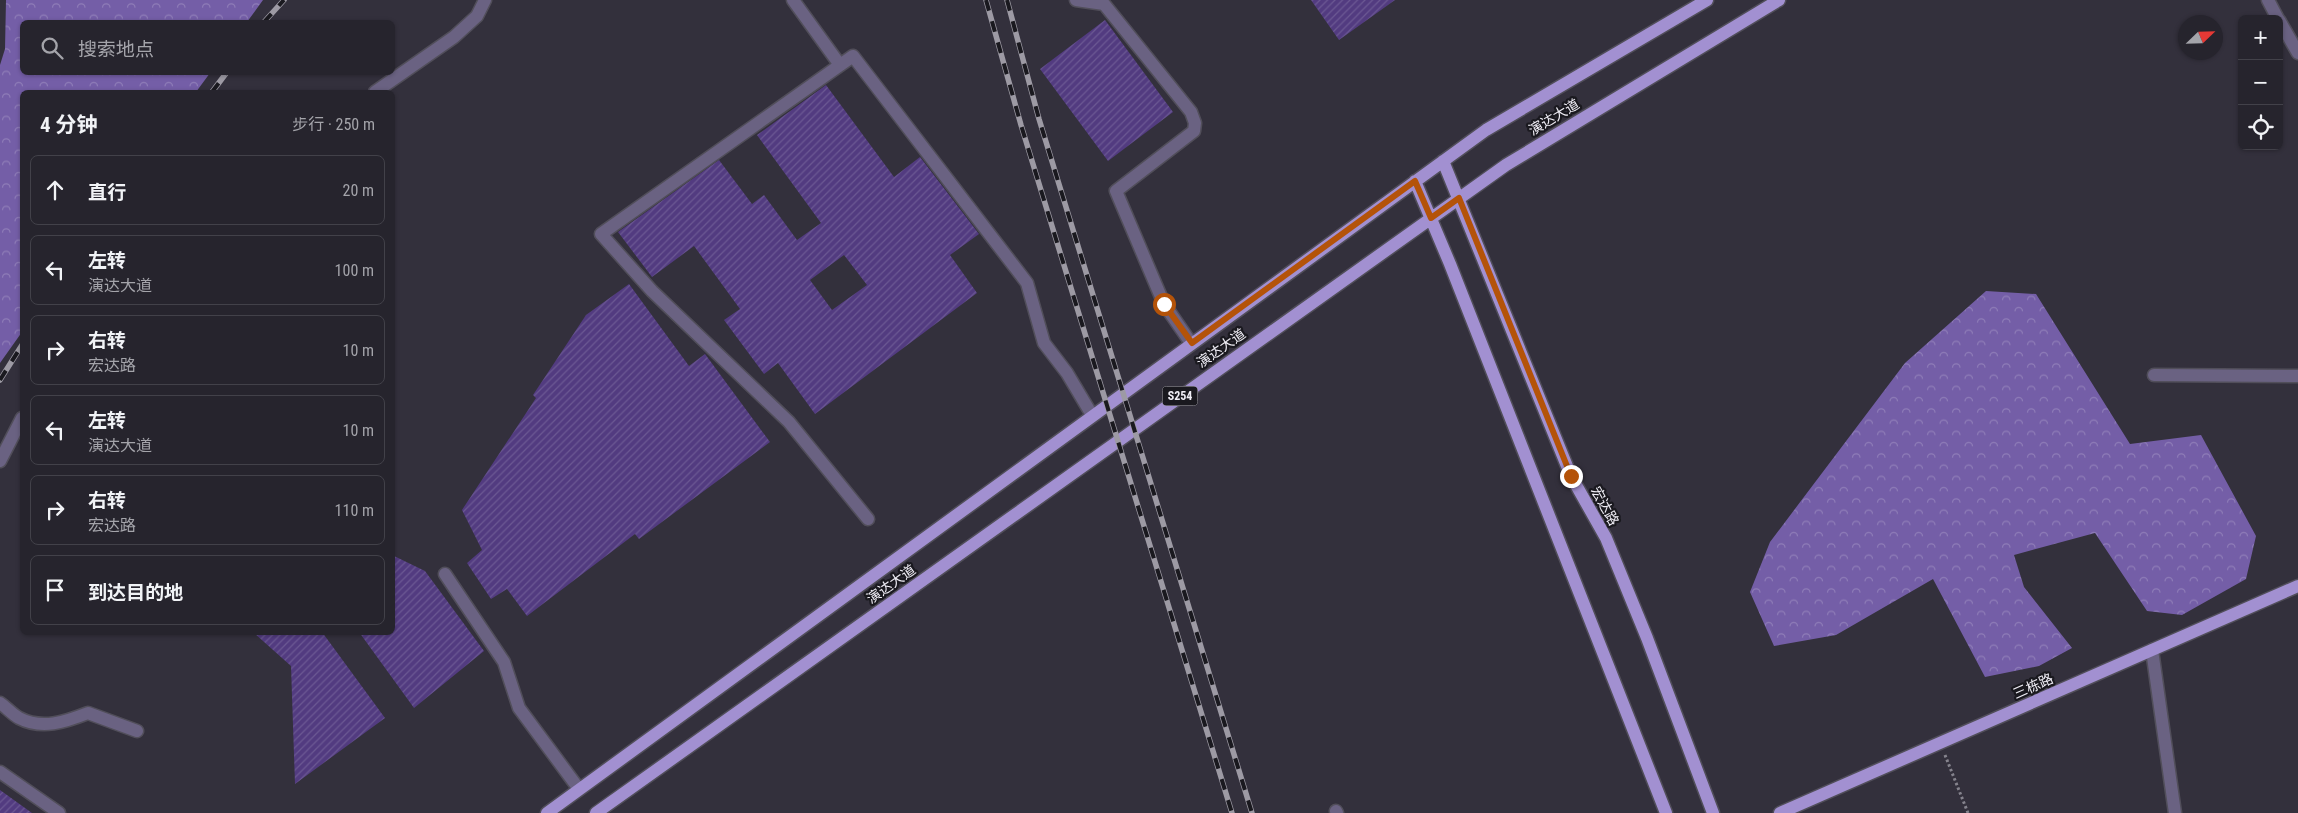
<!DOCTYPE html>
<html lang="zh">
<head>
<meta charset="utf-8">
<style>
	:root { --surface:#26242d; --page:#323039; --text:#f1f3f6; --muted:#a4a4aa; --line:#424149 }
	body { margin:0; font-family:"Roboto Condensed","Noto Sans SC",sans-serif; background:var(--page); color:var(--text) }
	.controls { position:absolute; right:15px; top:15px; display:grid; overflow:hidden; border-radius:8px; box-shadow:0 1px 4px #0004 }
	.controls button { width:45px; height:45px; display:grid; place-items:center; padding:0; border:0; border-bottom:1px solid var(--line); background:var(--surface); color:var(--text); font:25px sans-serif }
	.compass { position:absolute; left:2178px; top:15px; width:45px; height:45px; border-radius:50%; background:var(--surface); box-shadow:0 1px 4px #0004; rotate:67deg }
	.stop { position:absolute; width:15px; height:15px; margin:-11px; border:4px solid #b45309; border-radius:50%; background:#fff }
	.stop.end { background:#b45309; border-color:#fff; box-shadow:0 1px 5px #0008 }
	.list { margin:0; padding:0; list-style:none }
	h2 { display:flex; justify-content:space-between; align-items:center; height:65px; margin:0; padding:0 20px; font-size:21px }
	h2 small { font-size:16px; font-weight:400; color:var(--muted) }
	.list li { display:grid; grid-template-columns:32px 1fr auto; gap:15px; align-items:center; box-sizing:border-box; height:70px; margin:0 10px 10px; padding:0 10px; border:1px solid var(--line); border-radius:8px }
	.list b { display:block; font-size:19px; white-space:nowrap }
	.list p { margin:0; font-size:16px; white-space:nowrap; color:var(--muted) }
	.list em { font-size:16px; font-style:normal; color:var(--muted) }
	.icon { flex:none; width:28px; height:28px; fill:none; stroke:currentColor; stroke-width:2; stroke-linecap:round; stroke-linejoin:round }
	.map { position:relative; flex:none; width:2298px; height:813px; overflow:hidden }
	.search { position:absolute; background:var(--surface); box-shadow:0 1px 4px #0004; left:20px; top:20px; width:375px; height:55px; display:flex; align-items:center; gap:12px; box-sizing:border-box; padding:0 18px; border-radius:8px; color:var(--muted); font-size:19px }
	.panel { position:absolute; background:var(--surface); box-shadow:0 1px 4px #0004; left:20px; top:90px; width:375px; height:545px; border-radius:8px }
	.map>svg:first-child { display:block }
	.forest { fill:url(#forest-crowns) }
	.building { fill:url(#building-hatch); fill-rule:evenodd }
	.lines { fill:none; stroke-linecap:round; stroke-linejoin:round }
	.minor-casing { stroke:#514e5a; stroke-width:15 }
	.major-casing { stroke:#514e5a; stroke-width:15 }
	.path { stroke:#85838d; stroke-width:3; stroke-dasharray:2.5 2.5; stroke-linecap:butt }
	.minor { stroke:#6a6282; stroke-width:12 }
	.major { stroke:#a290d1; stroke-width:12 }
	.rail-casing { stroke:#9d9aa4; stroke-width:5.5 }
	.rail { stroke:#1a191f; stroke-width:4; stroke-dasharray:11; stroke-linecap:butt }
	.route { stroke:#b45309; stroke-width:6 }
	.labels { text-anchor:middle; stroke-width:4.5; stroke-linejoin:round; paint-order:stroke }
	.shield { fill:#1a191f; stroke:#b0aeb6; stroke-width:1 }
	.shield-label { font-size:12px; font-weight:bold; fill:#f0eef6 }
	.street-label { font-size:14px; fill:#f0eef6; stroke:#1a191f }
</style>
</head>
<body>
<div class="map">
<svg width="2298" height="813" viewBox="0 0 2298 813">
	<defs>
		<pattern id="forest-crowns" width="20" height="18" patternUnits="userSpaceOnUse" patternTransform="scale(1.25)"><rect width="20" height="18" fill="#745ea7"/><path d="M2 6a3 3 0 1 1 6 0M12 15a3 3 0 1 1 6 0" fill="none" stroke="#8f7db8"/></pattern>
		<pattern id="building-hatch" width="6" height="6" patternUnits="userSpaceOnUse" patternTransform="scale(1.25)"><rect width="6" height="6" fill="#523b80"/><path d="M-1 1l2-2M0 6l6-6M5 7l2-2" fill="none" stroke="#6b5893"/></pattern>
	</defs>
	<rect width="100%" height="100%" fill="#33303c"/>
	<path class="forest" d="M 6,0 L 263,0 L 247,22 L 22,22 L 22,72 L 210,73 L 196,92 L 22,92 L 22,332 L 0,363 L 0,65 L 5,49 Z
		M 1986,291 L 2036,294 L 2130,444 L 2201,435 L 2256,536 L 2246,579 L 2182,615 L 2147,611 L 2095,533 L 2014,555 L 2024,587 L 2072,648 L 2039,666 L 1985,677 L 1933,579 L 1836,635 L 1774,646 L 1750,592 L 1770,542 L 1905,363 Z"/>
	<path class="building" d="M 1311,0 L 1395,0 L 1339,40 Z
		M 1105,20 L 1173,112 L 1108,161 L 1040,69 Z
		M 826,85 L 894,177 L 920,157 L 979,234 L 950,255 L 977,293 L 815,414 L 778,363 L 764,374 L 724,320 L 740,309 L 694,246 L 652,277 L 618,232 L 719,160 L 752,204 L 764,195 L 797,240 L 821,223 L 757,135 ZM 844,255 L 867,285 L 832,310 L 810,280 Z
		M 629,284 L 689,366 L 705,354 L 770,442 L 639,539 L 635,534 L 527,616 L 507,589 L 491,599 L 467,563 L 482,550 L 462,510 L 536,398 L 533,395 L 586,315 Z
		M 392,555 L 425,571 L 484,651 L 414,708 L 359,632 L 392,632 Z
		M 253,632 L 322,632 L 385,718 L 295,784 L 291,666 Z
		M 0,790 L 32,813 L 0,813 Z"/>
	<g class="lines">
		<g class="minor-casing">
			<path id="minor" d="M 793,0 L 840,65
				M 1076,0 L 1104,4 L 1191,112 L 1195,123 L 1194,131 L 1116,191 L 1164,304 L 1191,343
				M 2268,0 L 2278,19
				M 2279,20 L 2298,53
				M 375,92 L 454,37 L 477,16 L 485,0
				M 2154,375 L 2298,376
				M 0,461 L 22,418
				M 868,519 L 789,422 L 652,291 L 601,234 L 853,56 L 1027,283 L 1044,343 L 1067,373 L 1092,415
				M 445,574 L 504,662 L 519,708 L 579,789
				M 2152,650 L 2175,813
				M 0,703 C 6,707 12,714 19,718 C 42,730 65,722 88,713 L 137,731
				M 0,772 L 59,813
				M 1336,811 L 1337,813"/>
		</g>
		<g class="major-casing">
			<path id="major" d="M 1443,161 L 1571,476 L 1606,538 L 1647,638 L 1713,813
				M 1415,181 L 1450,264 L 1666,813
				M 547,813 L 1486,130 L 1707,0
				M 596,813 L 1506,165 L 1779,0
				M 1780,813 L 2298,586"/>
		</g>
		<path class="path" d="M 1945,755 L 1968,813"/>
		<use href="#minor" class="minor"/>
		<use href="#major" class="major"/>
		<g class="rail-casing">
			<path id="rail" d="M 986,0 L 1021,125 L 1232,813
				M 1007,0 L 1039,119 L 1252,813
				M 264,22 L 284,0
				M 212,92 L 227,72
				M 0,380 L 22,345"/>
		</g>
		<use href="#rail" class="rail"/>
	</g>
	<g class="lines">
		<path class="route" d="M 1164,304 L 1192,343 L 1415,181 L 1431,218 L 1459,198 L 1571,476"/>
	</g>
	<g class="labels">
		<rect class="shield" x="1162.5" y="386.5" width="35" height="19" rx="4"/>
		<g class="shield-label">
			<text x="1180" y="400">S254</text>
		</g>
		<g class="street-label">
			<text transform="translate(1554 117) rotate(-31)" y="5">演达大道</text>
			<text transform="translate(1221 348) rotate(-35)" y="5">演达大道</text>
			<text transform="translate(1605 506) rotate(61)" y="5">宏达路</text>
			<text transform="translate(891 584) rotate(-35)" y="5">演达大道</text>
			<text transform="translate(2033 686) rotate(-24)" y="5">三栋路</text>
		</g>
	</g>
</svg>
<div class="controls">
<button>+</button>
<button>−</button>
<button><svg class="icon" aria-label="locate" viewBox="0 0 24 24"><circle cx="12" cy="12" r="6"/><path d="M12 2v4M12 18v4M2 12h4M18 12h4"/></svg></button>
</div>
<svg class="compass" viewBox="-18 -18 36 36"><path d="M0-13l5 13h-10z" fill="#e53935"/><path d="M0 13l5-13h-10z" fill="#a4a4aa"/></svg>
<div class="stop" style="left:1164px;top:304px"></div>
<div class="stop end" style="left:1571px;top:476px"></div>
<div class="search"><svg class="icon" aria-label="search" viewBox="0 0 24 24"><circle cx="10" cy="10" r="6"/><path d="M15 15l6 6"/></svg>搜索地点</div>
<section class="panel">
<h2>4 分钟<small>步行 · 250 m</small></h2>
<ul class="list">
<li><svg class="icon" aria-label="ahead" viewBox="0 0 24 24"><path d="M12 20V5M6 11l6-6 6 6"/></svg><div><b>直行</b></div><em>20 m</em></li>
<li><svg class="icon" aria-label="left" viewBox="0 0 24 24"><path d="M17 20v-9H6M10 6l-5 5 5 5"/></svg><div><b>左转</b><p>演达大道</p></div><em>100 m</em></li>
<li><svg class="icon" aria-label="right" viewBox="0 0 24 24"><path d="M7 20v-9h11M14 6l5 5-5 5"/></svg><div><b>右转</b><p>宏达路</p></div><em>10 m</em></li>
<li><svg class="icon" aria-label="left" viewBox="0 0 24 24"><path d="M17 20v-9H6M10 6l-5 5 5 5"/></svg><div><b>左转</b><p>演达大道</p></div><em>10 m</em></li>
<li><svg class="icon" aria-label="right" viewBox="0 0 24 24"><path d="M7 20v-9h11M14 6l5 5-5 5"/></svg><div><b>右转</b><p>宏达路</p></div><em>110 m</em></li>
<li><svg class="icon" aria-label="arrive" viewBox="0 0 24 24"><path d="M6 21V4h12l-3 4 3 4H6"/></svg><div><b>到达目的地</b></div></li>
</ul>
</section>
</div>
</body>
</html>
